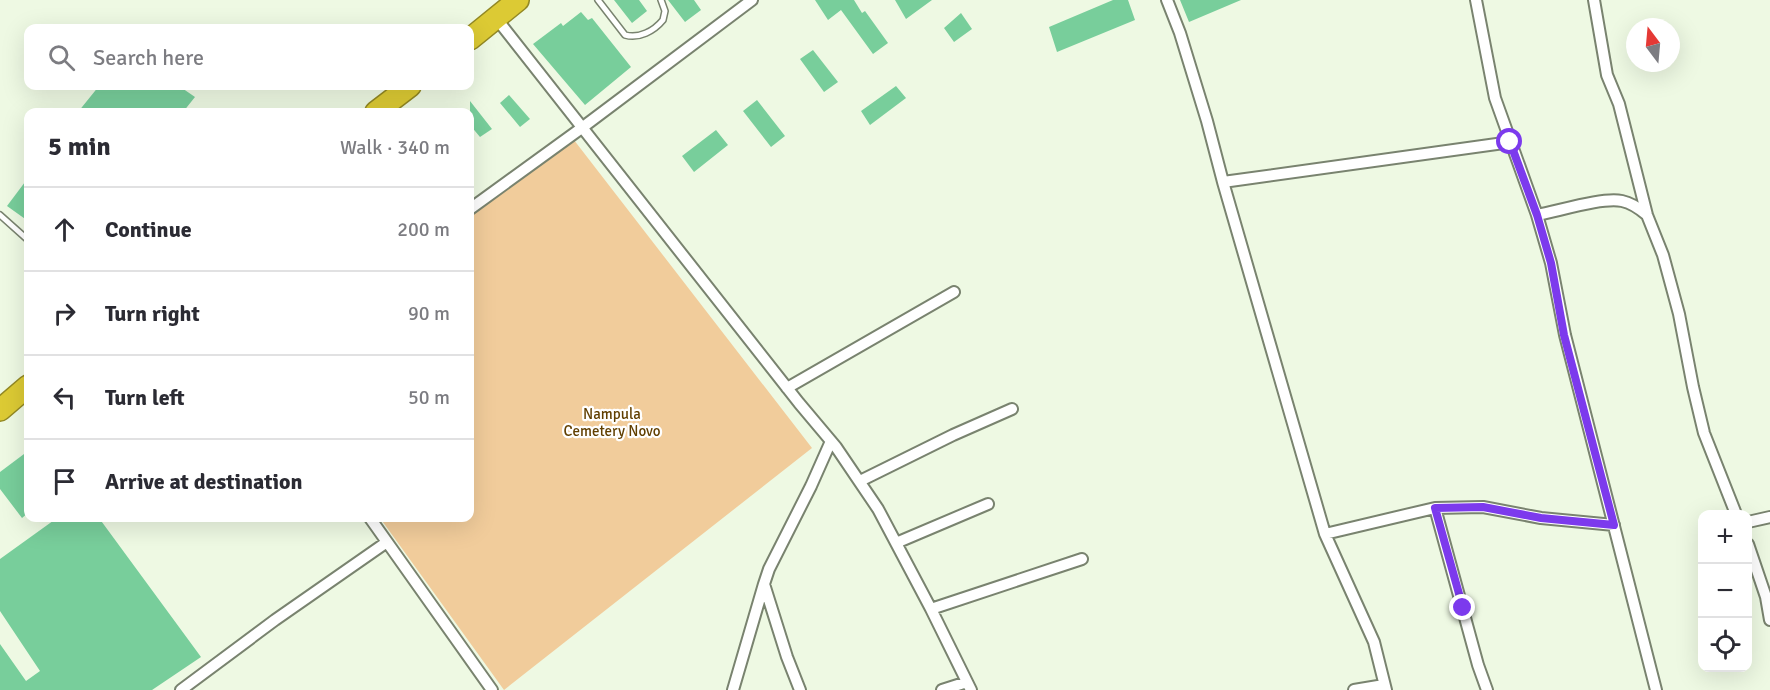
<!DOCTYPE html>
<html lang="en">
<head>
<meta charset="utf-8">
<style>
	:root { --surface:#fff; --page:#f2f2f3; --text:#2b2b33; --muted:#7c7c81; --line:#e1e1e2 }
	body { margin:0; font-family:Signika,sans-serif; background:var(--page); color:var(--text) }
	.controls { position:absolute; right:18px; bottom:18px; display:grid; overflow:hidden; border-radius:12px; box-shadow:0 6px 24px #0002 }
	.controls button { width:54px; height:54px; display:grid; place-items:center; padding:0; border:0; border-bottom:2px solid var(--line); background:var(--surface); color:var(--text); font:30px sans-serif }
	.compass { position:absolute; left:1626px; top:18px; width:54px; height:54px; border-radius:50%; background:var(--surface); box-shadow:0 6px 24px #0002; rotate:344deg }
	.stop { position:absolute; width:18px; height:18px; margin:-14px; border:4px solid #7c3aed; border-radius:50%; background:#fff }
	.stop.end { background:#7c3aed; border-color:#fff; box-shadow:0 2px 6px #0008 }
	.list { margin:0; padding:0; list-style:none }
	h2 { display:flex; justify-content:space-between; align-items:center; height:78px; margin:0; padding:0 24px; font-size:26px }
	h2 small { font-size:20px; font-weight:400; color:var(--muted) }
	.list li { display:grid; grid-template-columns:39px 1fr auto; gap:18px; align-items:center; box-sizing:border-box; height:84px; padding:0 24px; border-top:2px solid var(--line) }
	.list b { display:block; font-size:22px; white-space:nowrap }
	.list em { font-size:20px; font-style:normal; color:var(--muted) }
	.icon { flex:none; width:33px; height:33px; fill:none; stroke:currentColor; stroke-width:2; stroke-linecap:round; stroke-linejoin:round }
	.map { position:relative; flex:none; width:1770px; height:690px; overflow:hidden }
	.search { position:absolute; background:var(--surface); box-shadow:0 6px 24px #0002; left:24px; top:24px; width:450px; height:66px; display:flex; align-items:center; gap:15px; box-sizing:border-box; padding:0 21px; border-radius:12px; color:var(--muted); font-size:22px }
	.panel { position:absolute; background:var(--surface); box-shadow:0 6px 24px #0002; left:24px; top:108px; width:450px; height:414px; border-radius:12px }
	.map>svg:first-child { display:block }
	.green { fill:#f1cc9b }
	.building { fill:#78ce9b }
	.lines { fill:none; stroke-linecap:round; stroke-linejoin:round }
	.lane-casing { stroke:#79836f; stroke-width:8 }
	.street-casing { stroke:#79836f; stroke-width:14 }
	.highway-casing { stroke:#928824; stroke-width:24 }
	.lane { stroke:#fff; stroke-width:5 }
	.street { stroke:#fff; stroke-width:10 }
	.highway { stroke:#dcca34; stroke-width:21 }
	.route { stroke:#7c3aed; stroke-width:8 }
	.labels { text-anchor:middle; stroke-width:4.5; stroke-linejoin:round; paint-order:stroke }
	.park-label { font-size:15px; fill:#613f00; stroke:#fff }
</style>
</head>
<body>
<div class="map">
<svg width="1770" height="690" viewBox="0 0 1770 690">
	<rect width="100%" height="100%" fill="#eef9e3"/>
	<path class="green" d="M 567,131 L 812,448 L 504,690 L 380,518 L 470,518 L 470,209 Z"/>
	<path class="building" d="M 614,0 L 639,0 L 647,11 L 632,23 Z
		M 668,0 L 694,0 L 701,10 L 685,22 Z
		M 815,0 L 854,0 L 862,13 L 865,11 L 888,43 L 873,54 L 841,10 L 828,20 Z
		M 895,0 L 932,0 L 906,19 Z
		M 1113,0 L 1128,0 L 1135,20 L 1057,52 L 1049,27 Z
		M 1180,0 L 1241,0 L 1189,22 Z
		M 581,12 L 588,20 L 592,18 L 631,67 L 585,105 L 533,44 L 561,23 L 563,26 Z
		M 961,13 L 972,29 L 954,42 L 944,28 Z
		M 813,50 L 838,82 L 824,92 L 800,59 Z
		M 99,86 L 179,86 L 195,97 L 183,112 L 78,112 Z
		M 896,86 L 906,98 L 870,125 L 861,111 Z
		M 509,95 L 530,119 L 520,127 L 500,103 Z
		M 757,100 L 785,136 L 771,147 L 743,111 Z
		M 470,101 L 492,129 L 480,137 L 470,125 Z
		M 716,130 L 728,145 L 694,172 L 682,156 Z
		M 28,178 L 28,221 L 7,206 Z
		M 28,451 L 28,513 L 22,518 L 0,489 L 0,472 Z
		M 57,518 L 99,518 L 201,657 L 152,690 L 0,690 L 0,644 L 26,681 L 40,671 L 0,611 L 0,559 Z"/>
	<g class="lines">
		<g class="lane-casing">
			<path id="lane" d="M 598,0 L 625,35 C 639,39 654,31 663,20 L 665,11 L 661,0
				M 0,215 L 28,240"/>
		</g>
		<g class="street-casing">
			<path id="street" d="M 1167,0 L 1180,33 L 1207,121 L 1223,182 L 1325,534 L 1374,642 L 1386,690
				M 1476,0 L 1495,98 L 1537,215 L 1551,263 L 1565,335 L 1656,690
				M 1594,0 L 1607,75 L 1619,104 L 1647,215 L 1663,255 L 1679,314 L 1693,387 L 1704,433 L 1736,514
				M 496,18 L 799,403 L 836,447 L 878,509 L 931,609 L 971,690
				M 1223,182 L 1511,142
				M 470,209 L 583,127 L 752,0
				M 1537,215 C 1559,211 1602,197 1622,201 C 1632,203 1640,209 1647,215
				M 787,388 L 954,292
				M 860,481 L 953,435 L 1012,409
				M 1435,508 L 1478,665 L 1487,690
				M 370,518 L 492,690
				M 1748,522 L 1770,517
				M 1325,534 L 1435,508 L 1483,507 L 1541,518 L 1614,525
				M 896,543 L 988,504
				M 1748,544 L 1766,597 L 1770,620
				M 931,609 L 1082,559
				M 181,690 L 275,620 L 387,542
				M 733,690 L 764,584
				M 800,690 L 787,657 L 764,584 L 769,569 L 811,486 L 831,441
				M 942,690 L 967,682
				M 1354,690 L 1384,685"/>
		</g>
		<g class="highway-casing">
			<path id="highway" d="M 470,39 L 518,0
				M 376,112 L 410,86
				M 0,410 L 28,386"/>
		</g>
		<use href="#lane" class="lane"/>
		<use href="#street" class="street"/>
		<use href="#highway" class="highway"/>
	</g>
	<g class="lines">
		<path class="route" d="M 1463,608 L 1435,508 L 1483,507 L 1541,518 L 1614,525 L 1564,335 L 1551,263 L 1537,215 L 1510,142"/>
	</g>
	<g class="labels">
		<g class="park-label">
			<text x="612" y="419">Nampula<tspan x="612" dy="17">Cemetery Novo</tspan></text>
		</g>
	</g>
</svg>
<div class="controls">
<button>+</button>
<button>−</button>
<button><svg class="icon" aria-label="locate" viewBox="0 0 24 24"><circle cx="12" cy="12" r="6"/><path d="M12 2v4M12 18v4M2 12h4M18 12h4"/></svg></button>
</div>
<svg class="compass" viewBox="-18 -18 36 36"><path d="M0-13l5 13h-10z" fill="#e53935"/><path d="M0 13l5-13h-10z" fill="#7c7c81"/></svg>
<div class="stop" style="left:1510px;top:142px"></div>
<div class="stop end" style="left:1463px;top:608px"></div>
<div class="search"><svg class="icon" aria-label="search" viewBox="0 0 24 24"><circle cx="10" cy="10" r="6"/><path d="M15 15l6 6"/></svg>Search here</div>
<section class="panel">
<h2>5 min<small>Walk · 340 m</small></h2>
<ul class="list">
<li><svg class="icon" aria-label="ahead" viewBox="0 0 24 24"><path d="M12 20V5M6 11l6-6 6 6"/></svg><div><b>Continue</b></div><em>200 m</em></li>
<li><svg class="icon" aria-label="right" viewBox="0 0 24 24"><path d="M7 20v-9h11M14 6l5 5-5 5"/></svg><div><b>Turn right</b></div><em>90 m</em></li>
<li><svg class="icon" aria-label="left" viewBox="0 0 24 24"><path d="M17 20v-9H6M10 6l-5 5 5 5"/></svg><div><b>Turn left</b></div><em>50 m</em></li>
<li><svg class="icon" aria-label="arrive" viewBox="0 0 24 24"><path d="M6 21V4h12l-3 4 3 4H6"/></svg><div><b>Arrive at destination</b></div></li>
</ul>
</section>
</div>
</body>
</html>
